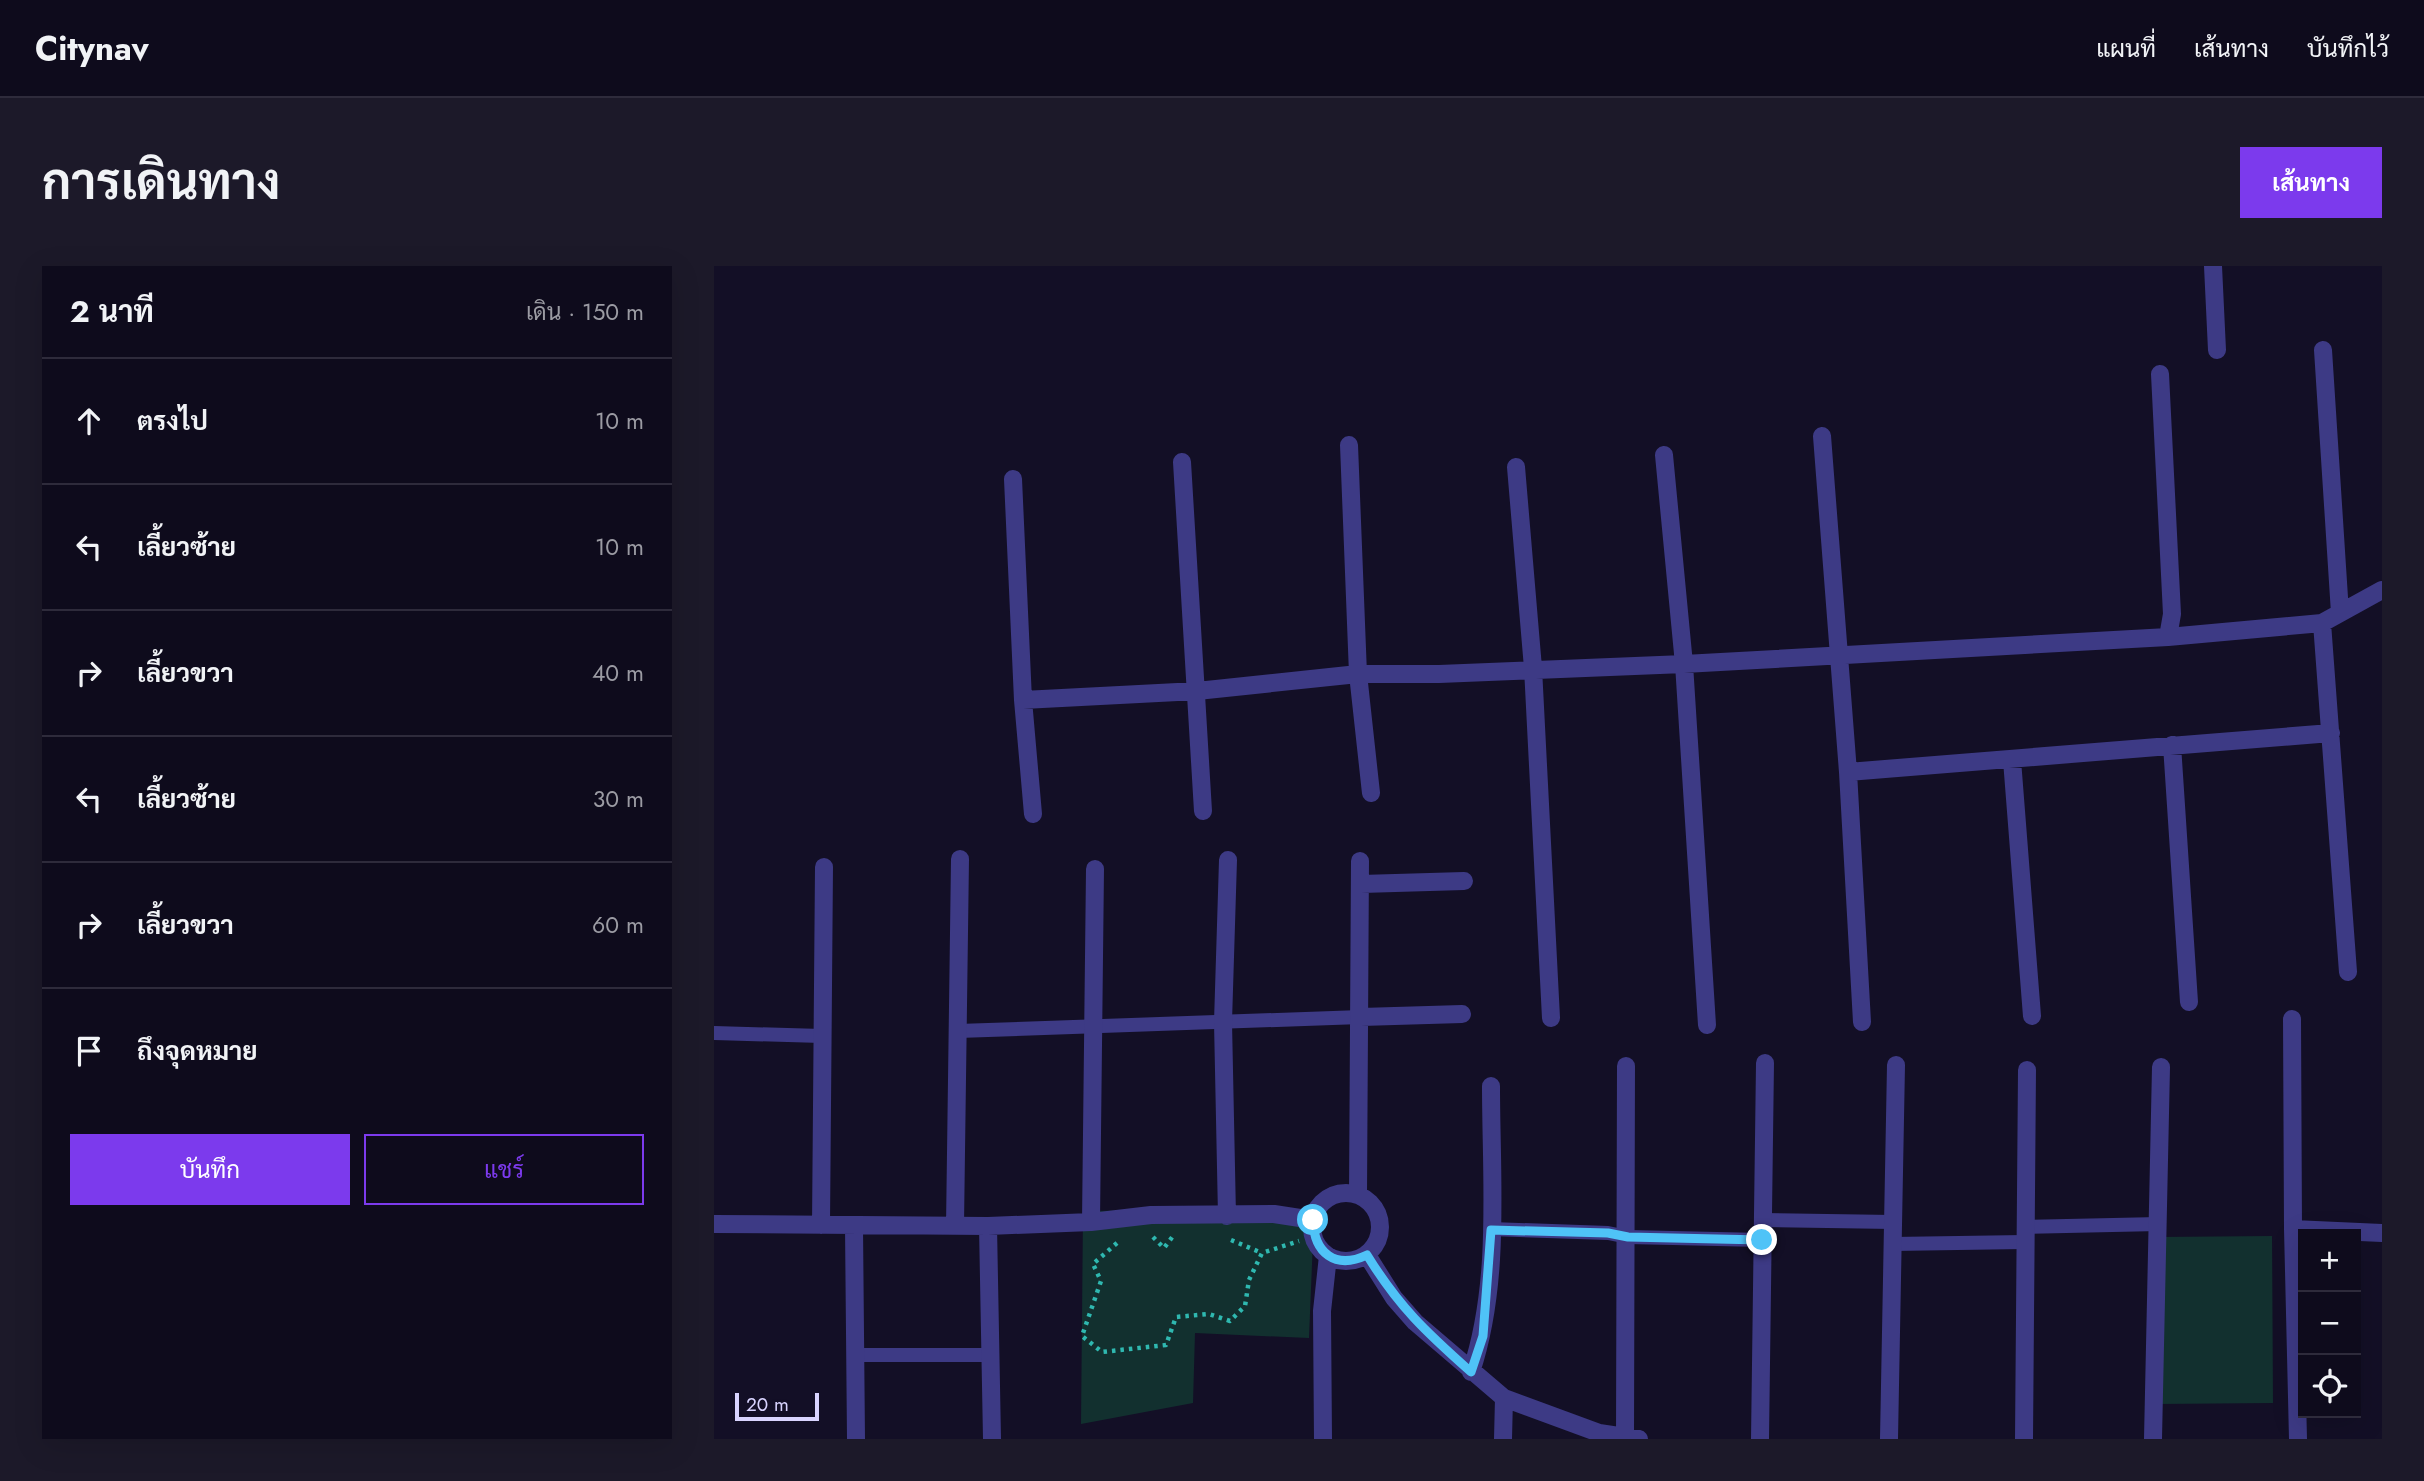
<!DOCTYPE html>
<html lang="th">
<head>
<meta charset="utf-8">
<style>
	:root { --surface:#0e0b1c; --page:#1c1929; --text:#f1f3f6; --muted:#9b9ba3; --line:#2e2b3b; --accent:#7c3aed }
	body { margin:0; font-family:Jost,Sarabun,sans-serif; background:var(--page); color:var(--text) }
	.controls { position:absolute; right:21px; bottom:21px; display:grid; overflow:hidden; border-radius:0px; box-shadow:0 7px 28px #0002 }
	.controls button { width:63px; height:63px; display:grid; place-items:center; padding:0; border:0; border-bottom:2px solid var(--line); background:var(--surface); color:var(--text); font:35px sans-serif }
	.scale { position:absolute; left:21px; bottom:18px; width:84px; box-sizing:border-box; padding-left:7px; border:4px solid #d9d4ff; border-top:0; font-size:19px; line-height:24px; white-space:nowrap; color:#d9d4ff; -webkit-text-stroke:5px #130f26; paint-order:stroke }
	.stop { position:absolute; width:21px; height:21px; margin:-16px; border:5px solid #4fc3f7; border-radius:50%; background:#fff }
	.stop.end { background:#4fc3f7; border-color:#fff; box-shadow:0 2px 7px #0008 }
	.list { margin:0; padding:0; list-style:none }
	h2 { display:flex; justify-content:space-between; align-items:center; height:91px; margin:0; padding:0 28px; font-size:30px }
	h2 small { font-size:23px; font-weight:400; color:var(--muted) }
	.list li { display:grid; grid-template-columns:46px 1fr auto; gap:21px; align-items:center; box-sizing:border-box; height:126px; padding:0 28px; border-top:2px solid var(--line) }
	.list b { display:block; font-size:26px; white-space:nowrap }
	.list em { font-size:23px; font-style:normal; color:var(--muted) }
	.actions { display:flex; gap:14px; padding:21px 28px }
	.actions a { flex:1; padding:16px 0; border:2px solid var(--accent); border-radius:0px; text-align:center; font-size:24px; color:var(--accent) }
	.actions .main { background:var(--accent); color:#fff }
	.icon { flex:none; width:38px; height:38px; fill:none; stroke:currentColor; stroke-width:2; stroke-linecap:round; stroke-linejoin:round }
	.map { position:relative; flex:none; width:1668px; height:1173px; overflow:hidden; border-radius:0px }
	header { display:flex; align-items:center; gap:42px; box-sizing:border-box; height:98px; padding:0 35px; background:var(--surface); border-bottom:2px solid var(--line) }
	header strong { font-size:33px }
	nav { display:flex; gap:38px; margin-inline-start:auto; font-size:24px }
	.intro { display:flex; align-items:center; justify-content:space-between; box-sizing:border-box; height:168px; padding:0 42px }
	h1 { margin:0; font-size:49px }
	.button { padding:18px 32px; border-radius:0px; background:var(--accent); color:#fff; font-size:24px; font-weight:700 }
	main { display:flex; gap:42px; padding:0 42px }
	aside { flex:1; background:var(--surface); border-radius:0px; box-shadow:0 7px 28px #0002 }
	.map>svg:first-child { display:block }
	.green { fill:#12302f }
	.lines { fill:none; stroke-linecap:round; stroke-linejoin:round }
	.path { stroke:#2fb8b0; stroke-width:4.5; stroke-dasharray:3.5 5; stroke-linecap:butt }
	.service { stroke:#3d3a85; stroke-width:14 }
	.minor { stroke:#3d3a85; stroke-width:18 }
	.route { stroke:#4fc3f7; stroke-width:9 }
</style>
</head>
<body>
<header>
<strong>Citynav</strong>
<nav><a>แผนที่</a><a>เส้นทาง</a><a>บันทึกไว้</a></nav>
</header>
<div class="intro"><h1>การเดินทาง</h1><a class="button">เส้นทาง</a></div>
<main>
<aside>
<h2>2 นาที<small>เดิน · 150 m</small></h2>
<ul class="list">
<li><svg class="icon" aria-label="ahead" viewBox="0 0 24 24"><path d="M12 20V5M6 11l6-6 6 6"/></svg><div><b>ตรงไป</b></div><em>10 m</em></li>
<li><svg class="icon" aria-label="left" viewBox="0 0 24 24"><path d="M17 20v-9H6M10 6l-5 5 5 5"/></svg><div><b>เลี้ยวซ้าย</b></div><em>10 m</em></li>
<li><svg class="icon" aria-label="right" viewBox="0 0 24 24"><path d="M7 20v-9h11M14 6l5 5-5 5"/></svg><div><b>เลี้ยวขวา</b></div><em>40 m</em></li>
<li><svg class="icon" aria-label="left" viewBox="0 0 24 24"><path d="M17 20v-9H6M10 6l-5 5 5 5"/></svg><div><b>เลี้ยวซ้าย</b></div><em>30 m</em></li>
<li><svg class="icon" aria-label="right" viewBox="0 0 24 24"><path d="M7 20v-9h11M14 6l5 5-5 5"/></svg><div><b>เลี้ยวขวา</b></div><em>60 m</em></li>
<li><svg class="icon" aria-label="arrive" viewBox="0 0 24 24"><path d="M6 21V4h12l-3 4 3 4H6"/></svg><div><b>ถึงจุดหมาย</b></div></li>
</ul>
<div class="actions"><a class="main">บันทึก</a><a>แชร์</a></div>
</aside>
<div class="map">
<svg width="1668" height="1173" viewBox="0 0 1668 1173">
	<rect width="100%" height="100%" fill="#130f26"/>
	<path class="green" d="M 567,943 L 599,974 L 595,1072 L 481,1067 L 479,1137 L 367,1158 L 369,945 Z
		M 1558,970 L 1559,1137 L 1444,1138 L 1444,971 Z"/>
	<g class="lines">
		<path class="path" d="M 439,971 L 450,982 L 459,970
			M 517,974 L 548,987
			M 403,977 L 379,998 L 387,1015 L 368,1070 L 388,1086 L 452,1079 L 462,1051 L 495,1048 L 516,1055 L 531,1040 L 535,1014 L 548,987 L 585,975"/>
		<path class="service" d="M 244,765 L 647,751
			M 0,767 L 108,770
			M 1048,954 L 1179,956
			M 1310,961 L 1445,958
			M 777,963 L 894,967 L 914,971 L 1048,974
			M 1178,978 L 1310,976
			M 141,1089 L 276,1089"/>
		<path class="minor" d="M 1499,0 L 1503,84
			M 1609,84 L 1626,347
			M 1446,108 L 1458,348 L 1454,371
			M 1108,170 L 1134,506 L 1148,756
			M 635,179 L 644,408 L 657,527
			M 950,189 L 970,398 L 993,759
			M 468,196 L 489,545
			M 802,201 L 819,402 L 837,752
			M 299,213 L 309,434 L 319,548
			M 1608,357 L 1634,706
			M 309,434 L 483,425 L 644,408 L 725,408 L 970,398 L 1454,371 L 1608,357 L 1668,324
			M 1458,479 L 1475,736
			M 1298,494 L 1318,750
			M 1134,506 L 1617,467
			M 647,618 L 750,615
			M 647,751 L 748,748
			M 1578,753 L 1579,963 L 1584,1173
			M598 961a34 34 0 1 1 68 0a34 34 0 1 1-68 0Z
			M 644,929 L 646,595
			M 513,950 L 509,756 L 514,594
			M 377,956 L 381,603
			M 0,958 L 274,960 L 377,956 L 437,949 L 560,948 L 599,954
			M 107,959 L 110,601
			M 241,960 L 246,593
			M 274,960 L 278,1173
			M 140,961 L 142,1173
			M 1579,963 L 1668,967
			M 653,989 L 680,1032 L 701,1056 L 790,1132 L 885,1167 L 925,1173
			M 757,1106 C 787,1016 777,914 777,820
			M 911,1171 L 912,800
			M 609,1173 L 608,1045 L 614,990
			M 789,1173 L 790,1132
			M 1046,1173 L 1051,797
			M 1175,1173 L 1182,799
			M 1310,1173 L 1313,804
			M 1439,1173 L 1447,801"/>
	</g>
	<g class="lines">
		<path class="route" d="M 599,954 C 600,987 621,1004 653,989 C 685,1041 712,1066 757,1106 L 769,1070 L 777,964 L 894,967 L 914,971 L 1048,974"/>
	</g>
</svg>
<div class="controls">
<button>+</button>
<button>−</button>
<button><svg class="icon" aria-label="locate" viewBox="0 0 24 24"><circle cx="12" cy="12" r="6"/><path d="M12 2v4M12 18v4M2 12h4M18 12h4"/></svg></button>
</div>
<div class="scale">20 m</div>
<div class="stop" style="left:599px;top:954px"></div>
<div class="stop end" style="left:1048px;top:974px"></div>
</div>
</main>
</body>
</html>
